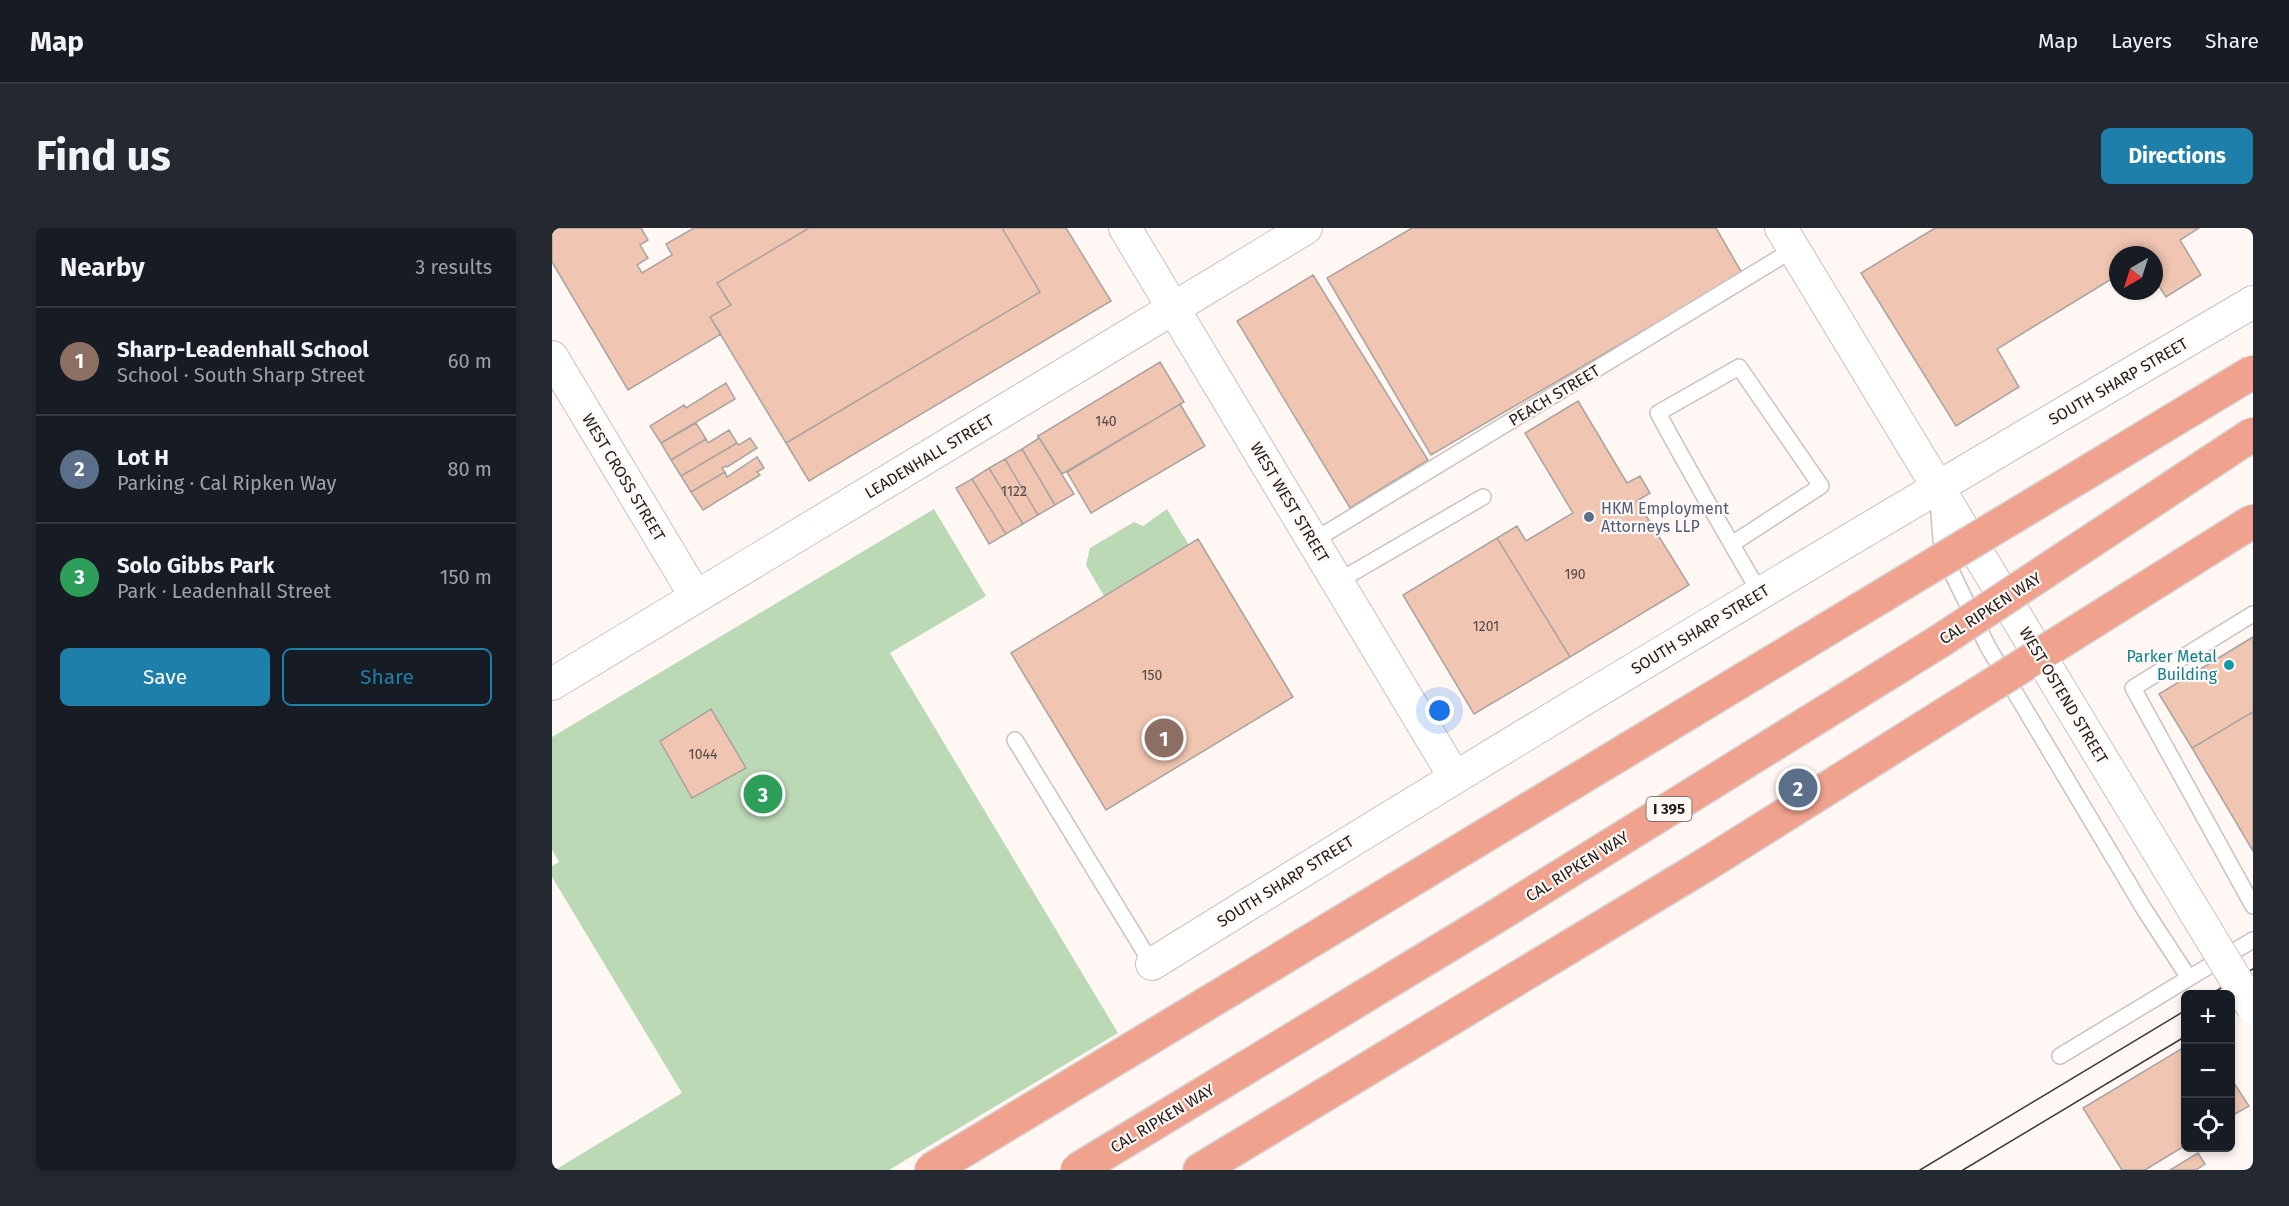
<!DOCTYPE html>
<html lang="en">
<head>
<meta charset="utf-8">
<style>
	:root { --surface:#171b24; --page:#242831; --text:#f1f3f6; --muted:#9ea1a6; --line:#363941; --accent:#1f7fab }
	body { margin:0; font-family:"Fira Sans",sans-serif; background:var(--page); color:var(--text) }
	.controls { position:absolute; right:18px; bottom:18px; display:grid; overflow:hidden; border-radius:9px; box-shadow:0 3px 9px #0003 }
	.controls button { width:54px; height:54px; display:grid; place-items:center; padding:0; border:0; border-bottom:2px solid var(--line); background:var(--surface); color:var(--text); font:30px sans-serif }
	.compass { position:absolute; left:1557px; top:18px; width:54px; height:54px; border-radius:50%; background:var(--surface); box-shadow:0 3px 9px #0003; rotate:219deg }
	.you { position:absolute; left:888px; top:483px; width:21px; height:21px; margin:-15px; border:4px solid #fff; border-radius:50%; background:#1a73e8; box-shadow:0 0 0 9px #1a73e833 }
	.badge { display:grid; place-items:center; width:39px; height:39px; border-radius:50%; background:var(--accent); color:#fff; font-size:20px; font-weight:700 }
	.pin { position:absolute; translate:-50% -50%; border:3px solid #fff; box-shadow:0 2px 6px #0006 }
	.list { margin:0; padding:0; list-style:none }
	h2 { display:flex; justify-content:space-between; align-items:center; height:78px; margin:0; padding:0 24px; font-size:26px }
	h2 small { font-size:20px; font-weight:400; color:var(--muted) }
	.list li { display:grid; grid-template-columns:39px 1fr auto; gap:18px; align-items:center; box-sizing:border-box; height:108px; padding:0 24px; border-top:2px solid var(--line) }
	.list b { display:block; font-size:22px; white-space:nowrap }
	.list p { margin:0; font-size:20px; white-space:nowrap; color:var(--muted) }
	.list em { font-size:20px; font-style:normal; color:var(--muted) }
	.actions { display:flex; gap:12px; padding:18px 24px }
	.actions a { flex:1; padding:14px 0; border:2px solid var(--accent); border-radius:9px; text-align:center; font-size:21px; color:var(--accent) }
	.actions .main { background:var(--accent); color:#fff }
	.icon { flex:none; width:33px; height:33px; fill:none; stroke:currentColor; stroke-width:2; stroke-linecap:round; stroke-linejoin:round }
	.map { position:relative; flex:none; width:1701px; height:942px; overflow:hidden; border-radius:9px }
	header { display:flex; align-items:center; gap:36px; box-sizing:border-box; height:84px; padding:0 30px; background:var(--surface); border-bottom:2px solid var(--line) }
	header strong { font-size:28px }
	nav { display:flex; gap:33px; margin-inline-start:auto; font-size:21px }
	.intro { display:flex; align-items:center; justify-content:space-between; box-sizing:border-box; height:144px; padding:0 36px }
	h1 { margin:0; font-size:42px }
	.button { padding:15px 27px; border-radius:9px; background:var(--accent); color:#fff; font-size:21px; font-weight:700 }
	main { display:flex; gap:36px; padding:0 36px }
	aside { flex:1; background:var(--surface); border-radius:9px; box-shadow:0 3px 9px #0003 }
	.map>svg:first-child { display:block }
	.green { fill:#bcd9b6 }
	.building { fill:#f0c5b2; stroke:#aaa3a0; stroke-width:1.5 }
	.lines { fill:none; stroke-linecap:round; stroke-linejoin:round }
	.service-casing { stroke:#c9c2bf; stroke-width:18 }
	.minor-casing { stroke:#c9c2bf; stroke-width:34 }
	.motorway-casing { stroke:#d7d6d6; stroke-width:36 }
	.service { stroke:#fff; stroke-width:15 }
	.minor { stroke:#fff; stroke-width:32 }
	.motorway { stroke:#f0a28e; stroke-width:33 }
	.tram { stroke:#3e3b39; stroke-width:1.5 }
	.minor-bridge-casing { stroke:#c9c2bf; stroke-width:34; stroke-linecap:butt }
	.motorway-bridge-casing { stroke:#d7d6d6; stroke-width:36; stroke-linecap:butt }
	.minor-bridge { stroke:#fff; stroke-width:32 }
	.motorway-bridge { stroke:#f0a28e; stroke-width:33 }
	.service-dot { fill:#5c6f8a; stroke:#fef7f4; stroke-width:2 }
	.culture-dot { fill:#0f9aa8; stroke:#fef7f4; stroke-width:2 }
	.labels { text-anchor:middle; stroke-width:4.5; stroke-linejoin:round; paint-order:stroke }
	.number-label { font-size:14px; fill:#544842 }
	.shield { fill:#fef7f4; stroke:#635f5d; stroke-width:1.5 }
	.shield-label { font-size:15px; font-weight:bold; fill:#201e1c }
	.street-label { font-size:16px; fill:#201e1c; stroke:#fef7f4 }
	.service-label { font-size:16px; fill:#4e5e75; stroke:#fef7f4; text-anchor:start }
	.culture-label { font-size:16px; fill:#0d838f; stroke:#fef7f4; text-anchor:end }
</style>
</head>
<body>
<header>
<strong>Map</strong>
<nav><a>Map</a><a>Layers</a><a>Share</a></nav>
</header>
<div class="intro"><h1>Find us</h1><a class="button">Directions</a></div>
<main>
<aside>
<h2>Nearby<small>3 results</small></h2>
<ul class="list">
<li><span class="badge" style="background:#8d6e63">1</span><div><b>Sharp-Leadenhall School</b><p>School · South Sharp Street</p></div><em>60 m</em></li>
<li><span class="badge" style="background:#5c6f8a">2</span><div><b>Lot H</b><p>Parking · Cal Ripken Way</p></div><em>80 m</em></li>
<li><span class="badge" style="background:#2e9e5b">3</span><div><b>Solo Gibbs Park</b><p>Park · Leadenhall Street</p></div><em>150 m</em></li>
</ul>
<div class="actions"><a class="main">Save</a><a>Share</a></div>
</aside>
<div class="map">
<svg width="1701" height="942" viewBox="0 0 1701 942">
	<rect width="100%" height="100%" fill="#fef7f4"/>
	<path class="green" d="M 382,281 L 434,368 L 338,425 L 566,805 L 337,942 L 3,942 L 130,865 L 0,649 L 0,638 L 7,634 L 0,622 L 0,509 Z
		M 615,281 L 637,317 L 552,368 L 534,337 L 538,320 L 582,294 L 591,298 Z"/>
	<path class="building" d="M 0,0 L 89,0 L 96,12 L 88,17 L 96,30 L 85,37 L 90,45 L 120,27 L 114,16 L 142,0 L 257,0 L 165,55 L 179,77 L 158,89 L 169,106 L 76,162 L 0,34 Z
		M 257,0 L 450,0 L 488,64 L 234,215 L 158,89 L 179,77 L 165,55 Z
		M 450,0 L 514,0 L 559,73 L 257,253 L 234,215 L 488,64 Z
		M 860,0 L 1164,0 L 1190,45 L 879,227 L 775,50 Z
		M 1383,0 L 1647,0 L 1628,12 L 1649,47 L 1614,69 L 1602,51 L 1602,27 L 1566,27 L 1566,47 L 1445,121 L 1467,159 L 1404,198 L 1309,45 Z
		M 761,47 L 876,232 L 798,280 L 685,93 Z
		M 608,134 L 632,174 L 510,246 L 486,208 Z
		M 174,155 L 183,171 L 109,215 L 98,198 L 132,177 L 134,180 Z
		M 1026,173 L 1075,255 L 1088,248 L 1098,265 L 1085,273 L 1137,357 L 1018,429 L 945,310 L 965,298 L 974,313 L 1021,285 L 973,205 Z
		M 628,176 L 653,218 L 539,285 L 515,244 Z
		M 144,195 L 154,211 L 119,232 L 109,215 Z
		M 177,202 L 185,215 L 129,248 L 119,232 L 154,211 L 156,215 Z
		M 486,208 L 522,266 L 503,277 L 470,221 L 486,211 Z
		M 198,210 L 205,220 L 175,239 L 174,238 L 170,240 L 173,244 L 139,264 L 129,248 L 185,215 L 187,217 Z
		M 470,221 L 503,277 L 486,287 L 453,231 Z
		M 205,229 L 212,240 L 205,244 L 208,247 L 151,282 L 139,264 L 173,244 L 175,249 Z
		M 453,231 L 486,287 L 471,296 L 437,240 Z
		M 437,240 L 471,296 L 454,306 L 420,251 Z
		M 420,251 L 454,306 L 437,316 L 404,260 Z
		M 945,310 L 1018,429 L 922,486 L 851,367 Z
		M 646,311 L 741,469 L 554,582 L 459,425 Z
		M 1701,409 L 1701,484 L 1640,520 L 1607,466 Z
		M 159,481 L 194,540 L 140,570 L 108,513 Z
		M 1701,484 L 1701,623 L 1640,520 Z
		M 1634,818 L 1634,917 L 1593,942 L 1570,942 L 1531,880 Z
		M 1678,849 L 1697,878 L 1678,889 Z
		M 1646,925 L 1653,936 L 1644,942 L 1618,942 Z"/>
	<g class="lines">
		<g class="service-casing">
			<path id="service" d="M 1386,273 L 1390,324 L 1436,419 L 1592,681 L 1637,750 L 1508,828
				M 761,313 L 1242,21
				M 1180,316 L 1269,258 L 1187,139 L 1106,185 C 1139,246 1173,305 1208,365
				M 785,354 L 931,269
				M 1701,386 L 1581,460 L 1701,678
				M 463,512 L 600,736
				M 1637,750 L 1701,712"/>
		</g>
		<g class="minor-casing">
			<path id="minor" d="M 573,0 L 902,548
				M 1229,0 L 1488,428
				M 0,129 L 144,369
				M 0,456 L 754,0
				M 600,736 C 964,510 1331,290 1701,74"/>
		</g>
		<g class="motorway-casing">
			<path id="motorway" d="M 648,942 L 1153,637"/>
		</g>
		<use href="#service" class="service"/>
		<use href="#minor" class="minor"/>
		<use href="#motorway" class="motorway"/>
		<path class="tram" d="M 1659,766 L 1701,741
			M 1678,781 L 1701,767
			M 1368,942 L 1634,782
			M 1411,942 L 1634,808"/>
		<g class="minor-bridge-casing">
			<path id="minor-bridge" d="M 1488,428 L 1701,780"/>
		</g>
		<g class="motorway-bridge-casing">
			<path id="motorway-bridge" d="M 1153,637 L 1701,293
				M 379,942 L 1701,144
				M 525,942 L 943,689 L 1388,413 L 1701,206"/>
		</g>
		<use href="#minor-bridge" class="minor-bridge"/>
		<use href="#motorway-bridge" class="motorway-bridge"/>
	</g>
	<circle class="service-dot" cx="1037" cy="289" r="6"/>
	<circle class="culture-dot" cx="1677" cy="437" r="6"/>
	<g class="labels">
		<g class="number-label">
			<text x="554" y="198">140</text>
			<text x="462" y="268">1122</text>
			<text x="1023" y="351">190</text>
			<text x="934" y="403">1201</text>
			<text x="600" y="452">150</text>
			<text x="151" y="531">1044</text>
		</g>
		<rect class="shield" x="1094.5" y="569" width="45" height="24" rx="4.5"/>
		<g class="shield-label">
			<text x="1117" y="586">I 395</text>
		</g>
		<g class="street-label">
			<text transform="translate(1566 153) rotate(-30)" y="6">SOUTH SHARP STREET</text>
			<text transform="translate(1002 167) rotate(-31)" y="6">PEACH STREET</text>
			<text transform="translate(377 228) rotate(-31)" y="6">LEADENHALL STREET</text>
			<text transform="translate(72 249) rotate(59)" y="6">WEST CROSS STREET</text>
			<text transform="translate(738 274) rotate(59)" y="6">WEST WEST STREET</text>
			<text transform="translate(1438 380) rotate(-33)" y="6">CAL RIPKEN WAY</text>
			<text transform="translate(1148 401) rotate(-31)" y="6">SOUTH SHARP STREET</text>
			<text transform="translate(1512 467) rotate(59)" y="6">WEST OSTEND STREET</text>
			<text transform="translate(1025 638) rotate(-32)" y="6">CAL RIPKEN WAY</text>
			<text transform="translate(733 653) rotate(-32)" y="6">SOUTH SHARP STREET</text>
			<text transform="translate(610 890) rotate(-31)" y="6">CAL RIPKEN WAY</text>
		</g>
		<g class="service-label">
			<text x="1049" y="286">HKM Employment<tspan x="1049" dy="18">Attorneys LLP</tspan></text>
		</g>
		<g class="culture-label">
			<text x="1665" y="434">Parker Metal<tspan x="1665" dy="18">Building</tspan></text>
		</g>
	</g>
</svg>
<div class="controls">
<button>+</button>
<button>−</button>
<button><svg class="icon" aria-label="locate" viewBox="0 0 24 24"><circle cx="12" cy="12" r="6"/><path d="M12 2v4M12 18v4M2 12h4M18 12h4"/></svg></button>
</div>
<svg class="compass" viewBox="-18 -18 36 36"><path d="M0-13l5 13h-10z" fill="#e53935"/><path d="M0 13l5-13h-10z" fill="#9ea1a6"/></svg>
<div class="you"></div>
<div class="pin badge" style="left:612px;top:510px;background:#8d6e63">1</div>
<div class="pin badge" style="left:1246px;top:560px;background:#5c6f8a">2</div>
<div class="pin badge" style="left:211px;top:566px;background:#2e9e5b">3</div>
</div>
</main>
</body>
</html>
